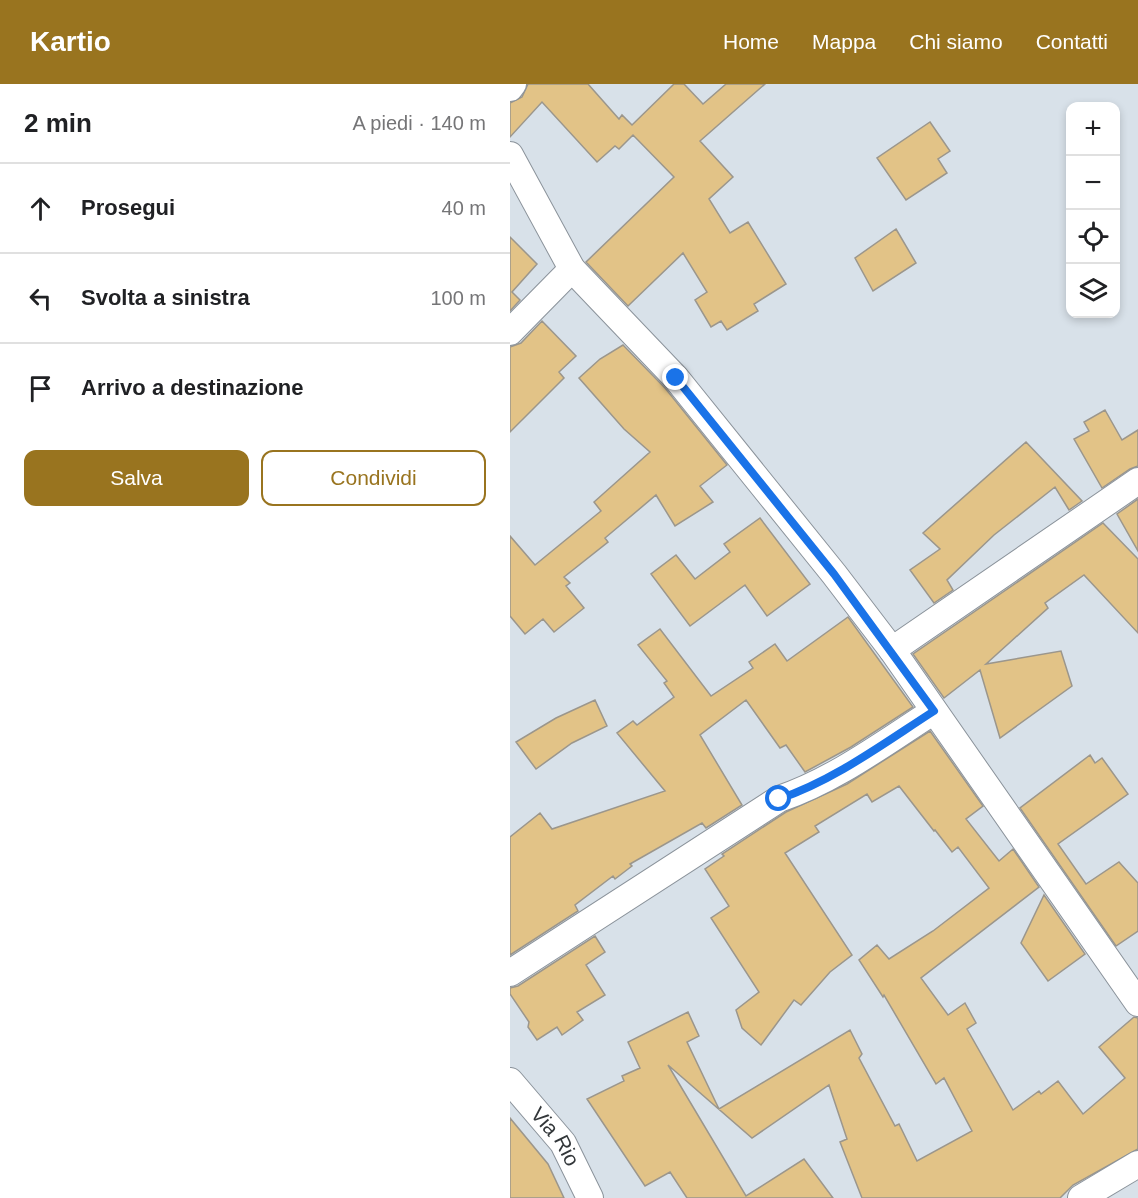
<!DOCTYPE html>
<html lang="it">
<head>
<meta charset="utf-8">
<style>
	:root { --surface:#fff; --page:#f6f6f6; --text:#202124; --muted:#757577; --line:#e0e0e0; --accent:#99741f }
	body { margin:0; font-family:Helvetica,sans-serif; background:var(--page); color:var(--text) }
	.controls { position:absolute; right:18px; top:18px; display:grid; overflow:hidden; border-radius:12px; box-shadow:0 3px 9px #0003 }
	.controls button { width:54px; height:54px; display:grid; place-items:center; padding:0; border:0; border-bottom:2px solid var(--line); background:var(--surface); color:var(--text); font:30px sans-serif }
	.stop { position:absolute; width:18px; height:18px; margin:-14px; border:4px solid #1a73e8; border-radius:50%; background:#fff }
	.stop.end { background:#1a73e8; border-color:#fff; box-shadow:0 2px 6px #0008 }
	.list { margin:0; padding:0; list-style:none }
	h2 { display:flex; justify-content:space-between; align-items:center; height:78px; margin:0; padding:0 24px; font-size:26px }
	h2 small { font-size:20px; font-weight:400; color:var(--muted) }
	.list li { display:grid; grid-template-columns:39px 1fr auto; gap:18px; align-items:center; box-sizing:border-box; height:90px; padding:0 24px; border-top:2px solid var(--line) }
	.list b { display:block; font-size:22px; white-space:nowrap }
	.list em { font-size:20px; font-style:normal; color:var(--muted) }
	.actions { display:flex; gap:12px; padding:18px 24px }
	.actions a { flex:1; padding:14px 0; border:2px solid var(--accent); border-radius:12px; text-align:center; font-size:21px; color:var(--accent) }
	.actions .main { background:var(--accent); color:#fff }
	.icon { flex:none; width:33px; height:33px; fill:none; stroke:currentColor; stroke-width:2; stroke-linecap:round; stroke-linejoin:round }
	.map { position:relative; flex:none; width:628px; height:1114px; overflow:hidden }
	header { display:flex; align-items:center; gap:36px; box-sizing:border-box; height:84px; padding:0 30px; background:var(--accent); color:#fff }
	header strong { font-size:28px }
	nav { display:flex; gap:33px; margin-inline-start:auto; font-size:21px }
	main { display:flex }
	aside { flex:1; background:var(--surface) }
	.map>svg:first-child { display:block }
	.building { fill:#e2c387; stroke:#9b968c; stroke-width:1.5 }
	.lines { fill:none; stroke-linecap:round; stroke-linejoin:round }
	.minor-casing { stroke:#8b939b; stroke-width:28 }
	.minor { stroke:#fff; stroke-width:26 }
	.route { stroke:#1a73e8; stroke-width:8 }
	.labels { text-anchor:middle; stroke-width:5; stroke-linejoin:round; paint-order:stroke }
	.street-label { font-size:21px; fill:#33373a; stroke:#d8e1e9 }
</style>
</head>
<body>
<header>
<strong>Kartio</strong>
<nav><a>Home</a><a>Mappa</a><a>Chi siamo</a><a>Contatti</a></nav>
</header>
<main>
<aside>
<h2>2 min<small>A piedi · 140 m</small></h2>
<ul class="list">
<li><svg class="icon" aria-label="ahead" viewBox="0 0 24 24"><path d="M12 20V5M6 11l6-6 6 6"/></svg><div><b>Prosegui</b></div><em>40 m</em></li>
<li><svg class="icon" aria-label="left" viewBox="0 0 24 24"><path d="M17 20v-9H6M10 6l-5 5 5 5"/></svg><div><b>Svolta a sinistra</b></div><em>100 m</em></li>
<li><svg class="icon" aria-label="arrive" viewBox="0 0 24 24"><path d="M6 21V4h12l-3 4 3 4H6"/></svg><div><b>Arrivo a destinazione</b></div></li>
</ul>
<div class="actions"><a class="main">Salva</a><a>Condividi</a></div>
</aside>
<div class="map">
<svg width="628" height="1114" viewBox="0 0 628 1114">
	<rect width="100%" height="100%" fill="#d8e1e9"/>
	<path class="building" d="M 18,0 L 78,0 L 109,35 L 112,31 L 122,41 L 164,0 L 174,0 L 193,20 L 216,0 L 255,0 L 190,57 L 223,93 L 199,115 L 220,149 L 238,138 L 276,200 L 244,220 L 248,227 L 217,246 L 211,237 L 201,243 L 185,216 L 197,208 L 173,169 L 118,222 L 76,178 L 164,93 L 123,51 L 109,65 L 105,62 L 87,78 L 32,18 L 0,53 L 0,19 L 12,13 Z
		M 420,38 L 440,67 L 428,75 L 437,89 L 396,116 L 367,74 Z
		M 386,145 L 406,179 L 363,207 L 345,174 Z
		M 0,153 L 27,180 L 2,208 L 10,216 L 0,227 Z
		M 32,237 L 66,272 L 49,288 L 54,294 L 0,348 L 0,263 L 11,259 Z
		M 113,261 L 155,304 L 217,381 L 190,402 L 203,418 L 165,442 L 146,411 L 95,454 L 98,458 L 54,493 L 60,499 L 56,502 L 74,524 L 44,548 L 33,535 L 15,550 L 0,532 L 0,452 L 25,481 L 91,427 L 84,418 L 140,368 L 114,345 L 69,294 L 90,275 Z
		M 595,326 L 612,356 L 628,346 L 628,382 L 620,385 L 592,404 L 564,355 L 579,347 L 574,338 Z
		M 516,358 L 572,417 L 559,426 L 545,403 L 484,451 L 437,496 L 443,506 L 424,519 L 400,486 L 430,465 L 413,449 Z
		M 628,415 L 628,467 L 607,430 Z
		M 250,434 L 300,500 L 257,532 L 235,501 L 180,542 L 141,490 L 166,471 L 185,495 L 220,468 L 214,460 Z
		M 593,439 L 628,475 L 628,549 L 574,491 L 535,519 L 538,524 L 476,580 L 551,567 L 562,602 L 490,654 L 470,586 L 434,614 L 403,570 Z
		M 338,533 L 403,623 L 341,663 L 295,688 L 276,661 L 270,664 L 236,616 L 190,651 L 232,721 L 196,744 L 192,739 L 120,780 L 122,782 L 105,795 L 103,792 L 65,821 L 68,827 L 0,871 L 0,753 L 30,729 L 42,745 L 155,707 L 107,649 L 123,637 L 127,641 L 164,613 L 154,599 L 157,597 L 128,561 L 150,545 L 201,612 L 243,584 L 239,578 L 265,560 L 277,577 Z
		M 85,616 L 97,642 L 62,659 L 26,685 L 6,658 L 46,634 Z
		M 420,647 L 473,722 L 456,735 L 489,777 L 503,765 L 529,803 L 411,894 L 438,931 L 455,919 L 466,939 L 457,945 L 503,1026 L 529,1007 L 531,1010 L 548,997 L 573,1030 L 615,994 L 589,963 L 624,933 L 628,934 L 628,1065 L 563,1101 L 550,1114 L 352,1114 L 330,1058 L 337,1055 L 319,1001 L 242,1054 L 158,981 L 236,1112 L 294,1075 L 323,1114 L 177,1114 L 160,1088 L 135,1102 L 77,1015 L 114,997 L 112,992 L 130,984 L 118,958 L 178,928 L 189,952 L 177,958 L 209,1025 L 340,946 L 352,970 L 349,974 L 385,1042 L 389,1040 L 407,1077 L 462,1047 L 434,994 L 426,1000 L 374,911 L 373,913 L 349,876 L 367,861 L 379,875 L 423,847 L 479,804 L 448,763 L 442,768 L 425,746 L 424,747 L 389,702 L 362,718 L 357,710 L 305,742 L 309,748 L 275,769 L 342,871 L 320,888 L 291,921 L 284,916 L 251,961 L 232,944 L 226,926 L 249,908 L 201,834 L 219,822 L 195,785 L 214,772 L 212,770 L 276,728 L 337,700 Z
		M 580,671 L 585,679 L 592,674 L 618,710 L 548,760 L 576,800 L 609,778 L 628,799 L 628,847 L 606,862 L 510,724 Z
		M 534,811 L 575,870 L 538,897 L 511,859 Z
		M 85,852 L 95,868 L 76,881 L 95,911 L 67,928 L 73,936 L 52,951 L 47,943 L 27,956 L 18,943 L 19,938 L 0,910 L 0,904 L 8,902 Z
		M 0,1034 L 38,1080 L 54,1114 L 0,1114 Z"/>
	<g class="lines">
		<g class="minor-casing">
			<g id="minor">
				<path d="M 0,4 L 3,0"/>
				<path d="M 0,71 L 62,185 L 166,294 L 324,490 L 382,566 L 628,919"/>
				<path d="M 0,248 L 62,185"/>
				<path d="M 382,566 L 628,397"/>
				<path d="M 0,889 L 269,715 C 325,696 374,659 424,627"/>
				<path id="s1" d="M 0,997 L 53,1059 L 80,1114"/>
				<path d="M 571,1114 L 628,1080"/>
			</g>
		</g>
		<use href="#minor" class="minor"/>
	</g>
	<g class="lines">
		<path class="route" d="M 166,294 L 324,490 L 424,627 C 374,659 325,696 269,715"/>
	</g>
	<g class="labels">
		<g class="street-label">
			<text dy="7" stroke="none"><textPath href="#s1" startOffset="72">Via Rio</textPath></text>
		</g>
	</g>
</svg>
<div class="controls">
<button>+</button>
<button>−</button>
<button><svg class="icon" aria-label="locate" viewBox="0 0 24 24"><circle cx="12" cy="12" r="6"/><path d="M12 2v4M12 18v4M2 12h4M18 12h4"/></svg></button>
<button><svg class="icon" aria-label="layers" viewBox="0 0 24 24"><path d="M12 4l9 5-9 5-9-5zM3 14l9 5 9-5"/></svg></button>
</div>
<div class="stop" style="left:269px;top:715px"></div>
<div class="stop end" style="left:166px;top:294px"></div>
</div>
</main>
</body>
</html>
